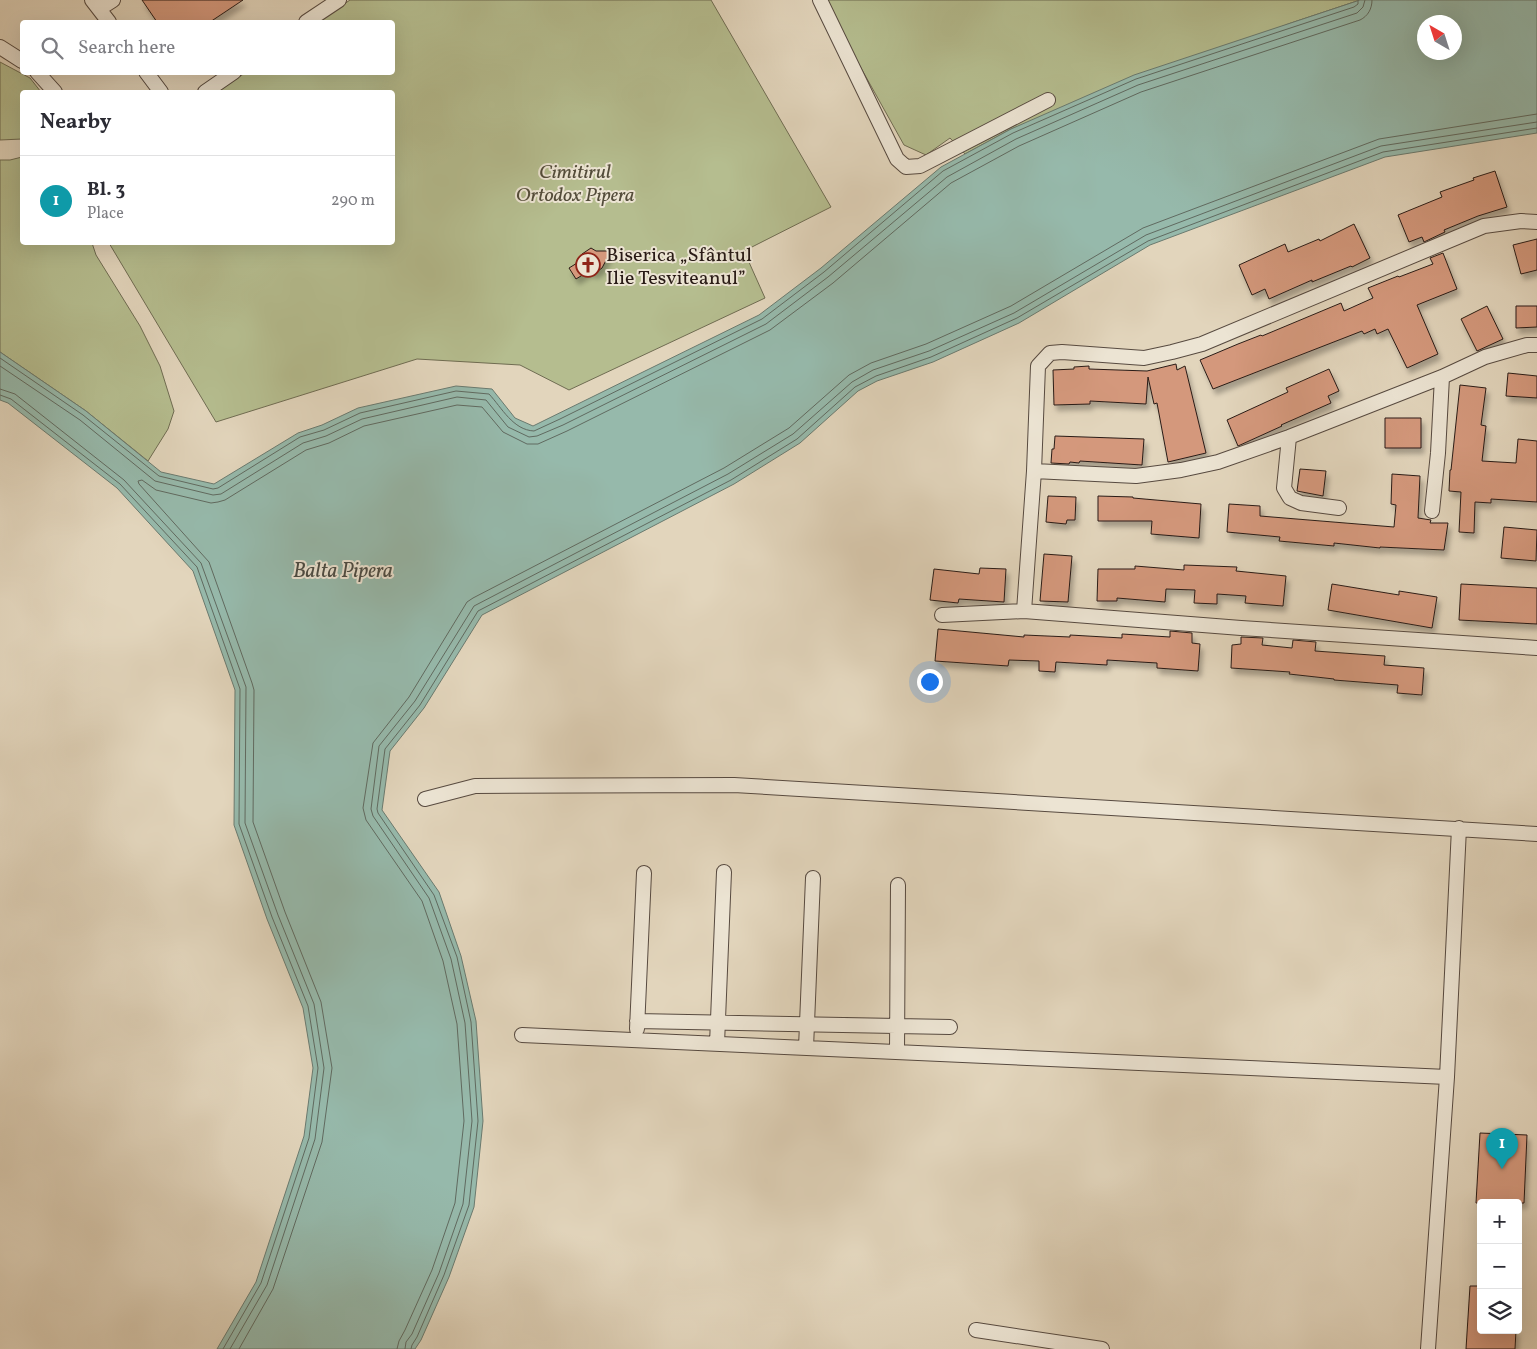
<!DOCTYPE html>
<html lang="en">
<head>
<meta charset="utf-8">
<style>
	:root { --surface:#fff; --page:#f7f7f7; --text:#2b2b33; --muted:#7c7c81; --line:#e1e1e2; --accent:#8f2418 }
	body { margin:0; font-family:Vollkorn,serif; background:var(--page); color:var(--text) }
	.controls { position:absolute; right:15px; bottom:15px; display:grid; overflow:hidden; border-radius:5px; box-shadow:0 5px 20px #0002 }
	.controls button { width:45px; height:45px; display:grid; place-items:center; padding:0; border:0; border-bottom:1px solid var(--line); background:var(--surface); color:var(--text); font:25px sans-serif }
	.compass { position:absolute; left:1417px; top:15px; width:45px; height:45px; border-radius:50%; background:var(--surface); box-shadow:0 5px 20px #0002; rotate:321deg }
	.you { position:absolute; left:929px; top:681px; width:18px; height:18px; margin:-12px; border:4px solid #fff; border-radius:50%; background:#1a73e8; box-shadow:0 0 0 8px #1a73e833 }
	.badge { display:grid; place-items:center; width:32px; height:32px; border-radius:50%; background:var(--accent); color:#fff; font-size:16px; font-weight:700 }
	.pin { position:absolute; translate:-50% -41px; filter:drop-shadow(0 1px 2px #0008) }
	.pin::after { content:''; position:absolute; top:26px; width:18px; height:15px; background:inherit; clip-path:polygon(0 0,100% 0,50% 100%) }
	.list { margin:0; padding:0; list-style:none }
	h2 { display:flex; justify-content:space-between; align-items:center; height:65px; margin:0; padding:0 20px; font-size:21px }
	h2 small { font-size:16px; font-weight:400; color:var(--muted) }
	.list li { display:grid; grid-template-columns:32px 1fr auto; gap:15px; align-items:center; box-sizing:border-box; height:90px; padding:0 20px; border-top:1px solid var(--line) }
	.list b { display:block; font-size:19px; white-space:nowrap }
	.list p { margin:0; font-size:16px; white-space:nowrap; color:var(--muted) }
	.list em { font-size:16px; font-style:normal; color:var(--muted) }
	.icon { flex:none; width:28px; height:28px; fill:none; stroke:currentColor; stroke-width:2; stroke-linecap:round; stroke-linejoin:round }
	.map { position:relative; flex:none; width:1537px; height:1349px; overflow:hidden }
	.search { position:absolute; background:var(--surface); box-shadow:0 5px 20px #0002; left:20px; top:20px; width:375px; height:55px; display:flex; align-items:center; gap:12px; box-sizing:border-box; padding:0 18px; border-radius:5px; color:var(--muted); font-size:19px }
	.panel { position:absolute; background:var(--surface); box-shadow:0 5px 20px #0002; left:20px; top:90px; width:375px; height:155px; border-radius:5px }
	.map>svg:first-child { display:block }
	.green { fill:#b5bd8f; stroke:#6f6c52 }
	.water { fill:#96b9ab; stroke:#6a7a6f; fill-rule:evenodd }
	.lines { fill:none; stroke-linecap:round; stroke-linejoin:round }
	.shore { stroke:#606a60; stroke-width:1 }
	.building { fill:#d4987c; stroke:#291b16; filter:url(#shadow) }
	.minor-casing { stroke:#574a40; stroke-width:16 }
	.minor { stroke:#ece4d3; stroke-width:14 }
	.labels { text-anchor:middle; stroke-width:4; stroke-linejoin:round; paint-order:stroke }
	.park-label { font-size:20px; font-style:italic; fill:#534c3a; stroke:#ece4d3 }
	.poi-label { font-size:20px; fill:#291b16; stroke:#ece4d3; text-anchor:start }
	.water-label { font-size:21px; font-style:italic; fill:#4a4a43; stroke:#ece4d3 }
</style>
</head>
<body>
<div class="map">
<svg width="1537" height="1349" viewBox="0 0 1537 1349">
	<defs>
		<filter id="shadow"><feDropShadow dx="3" dy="5.5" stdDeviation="2.5" flood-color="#0004"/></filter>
	</defs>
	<rect width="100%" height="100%" fill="#e2d5bc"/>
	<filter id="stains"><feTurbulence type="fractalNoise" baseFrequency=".004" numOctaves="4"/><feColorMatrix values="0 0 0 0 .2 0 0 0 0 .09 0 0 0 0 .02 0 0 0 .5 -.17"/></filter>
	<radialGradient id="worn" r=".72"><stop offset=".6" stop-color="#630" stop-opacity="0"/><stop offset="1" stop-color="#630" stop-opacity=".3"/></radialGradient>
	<path class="green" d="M 350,0 L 711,0 L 831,207 L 744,251 L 765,298 L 569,390 L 520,365 L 417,359 L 216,422 L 109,243 L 392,242 L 392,92 L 216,92 L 245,73 L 392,72 L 392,22 L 318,22 Z
		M 823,0 L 1360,0 L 1291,23 L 1011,129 L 965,154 L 950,138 L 926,155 L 904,145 Z
		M 0,62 L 30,78 L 41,92 L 22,92 L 22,139 L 0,140 Z
		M 22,157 L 22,242 L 92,243 L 96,255 L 140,326 L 160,366 L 174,411 L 168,429 L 148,461 L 86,411 L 0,352 L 0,160 L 10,160 Z"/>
	<path class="water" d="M 1360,0 L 1537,0 L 1537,133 L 1385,157 L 1150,245 L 1019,323 L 933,362 L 877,381 L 858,391 L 800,443 L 734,484 L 482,615 L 424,708 L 390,751 L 382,810 L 439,892 L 461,956 L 476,1021 L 483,1121 L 474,1207 L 449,1277 L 421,1340 L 415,1349 L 217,1349 L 256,1282 L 304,1136 L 313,1068 L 303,1008 L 267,919 L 234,825 L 235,690 L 193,571 L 117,488 L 8,403 L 0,400 L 0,352 L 86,411 L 161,472 L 214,484 L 298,433 L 322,425 L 358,408 L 456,386 L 492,389 L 515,418 L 533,426 L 759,315 L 821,268 L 941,167 L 1011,129 L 1134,75 ZM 1424,22 L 1454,22 L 1454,52 L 1424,52 Z"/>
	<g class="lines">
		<path class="shore" d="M 0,358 L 83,415 L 159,476 L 213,489 L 218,488 L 300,437 L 324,430 L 360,413 L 456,391 L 489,394 C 502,408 513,430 534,431 L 560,419 L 762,319 L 824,272 L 943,171 L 1013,133 L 1136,79 L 1354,7 L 1358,4 L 1358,0
			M 0,366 L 80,420 L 155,481 L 213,495 L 221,494 L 303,443 L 326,436 L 362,419 L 457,397 L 486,400 L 508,427 L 529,437 L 537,436 L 563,425 L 766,324 L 828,277 L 947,177 L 1016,139 L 1138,85 L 1357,13 L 1363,7 L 1365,0
			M 0,389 L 15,394 L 124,480 L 201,563 L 246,687 L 245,823 L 278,915 L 314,1004 L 324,1068 L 315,1139 L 267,1285 L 230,1349
			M 0,395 L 11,399 L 120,484 L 197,567 L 240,689 L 239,824 L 272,917 L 308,1006 L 318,1068 L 309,1138 L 261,1283 L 223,1349
			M 239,1349 L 273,1289 L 322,1142 L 332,1068 L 321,1002 L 285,912 L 253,822 L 254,690 L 252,683 L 209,562 L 139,484 L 138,481 L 142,480 L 156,490 L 211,503 L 218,502 L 225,500 L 306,450 L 329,443 L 364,426 L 457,405 L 482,407 L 503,432 L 527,444 L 538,444 L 567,431 L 770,330 L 833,283 L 951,183 L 1019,146 L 1141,92 L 1360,20 C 1368,16 1372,9 1372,0
			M 397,1349 L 399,1341 L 405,1330 L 432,1270 L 455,1203 L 464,1121 L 457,1024 L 443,961 L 422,901 L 366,820 L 363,808 L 373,743 L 409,697 L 467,602 L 473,598 L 724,468 L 789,428 L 849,375 L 871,363 L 926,344 L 1011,306 L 1143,228 L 1379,139 L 1537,114
			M 405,1349 L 406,1342 L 412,1334 L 439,1273 L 463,1204 L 472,1121 L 465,1023 L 451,959 L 429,898 L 373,816 L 371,809 L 379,746 L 415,701 L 474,606 L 728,474 L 793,434 L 852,382 L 873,370 L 929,351 L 1014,313 L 1146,235 L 1381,146 L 1537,122
			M 411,1349 L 412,1345 L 417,1337 L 444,1275 L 469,1205 L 478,1121 L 471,1022 L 457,957 L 434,895 L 378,813 L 377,809 L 385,749 L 420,705 L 478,611 L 731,480 L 797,439 L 855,387 L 876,376 L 931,357 L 1017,318 L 1148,241 L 1383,152 L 1537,128"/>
	</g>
	<path class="building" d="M 142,0 L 243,0 L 210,22 L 157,22 Z
		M 1495,171 L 1507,207 L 1478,216 L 1444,230 L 1445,232 L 1424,242 L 1422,237 L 1409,242 L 1398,215 L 1442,197 L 1440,192 L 1474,180 L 1473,178 Z
		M 1354,224 L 1370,258 L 1352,267 L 1351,266 L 1312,282 L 1312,280 L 1269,299 L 1265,289 L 1252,295 L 1239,265 L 1285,244 L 1288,252 L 1319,239 L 1320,241 Z
		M 1537,239 L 1537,270 L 1521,274 L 1513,245 Z
		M 591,248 L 596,251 L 611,251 L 602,268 L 595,273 L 589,271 L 576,279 L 569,268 L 582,260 L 582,254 Z
		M 1443,253 L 1457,289 L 1417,305 L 1438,354 L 1407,368 L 1388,329 L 1377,334 L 1375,329 L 1364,334 L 1362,331 L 1213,389 L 1200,360 L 1238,344 L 1261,335 L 1262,336 L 1341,303 L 1344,311 L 1373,298 L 1368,288 L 1398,276 L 1399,277 L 1433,264 L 1430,258 Z
		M 1487,306 L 1503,339 L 1477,351 L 1461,319 Z
		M 1516,306 L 1537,306 L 1537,327 L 1516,328 Z
		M 1176,364 L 1177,370 L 1185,366 L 1206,453 L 1168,462 L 1157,403 L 1154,404 L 1148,377 L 1146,404 L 1090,401 L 1090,404 L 1054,405 L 1053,370 L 1074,369 L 1074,367 L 1089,366 L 1089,369 L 1147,371 Z
		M 1329,369 L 1339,391 L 1328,396 L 1331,403 L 1281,425 L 1282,426 L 1238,446 L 1227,420 L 1288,392 L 1286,388 Z
		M 1508,373 L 1537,376 L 1537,398 L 1506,396 Z
		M 1460,385 L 1486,388 L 1481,425 L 1486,426 L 1482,461 L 1516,463 L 1518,439 L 1537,441 L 1537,502 L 1491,499 L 1491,503 L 1475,502 L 1474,533 L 1459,532 L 1461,492 L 1449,491 L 1450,470 L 1451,470 Z
		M 1385,418 L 1421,418 L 1421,448 L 1385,448 Z
		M 1055,436 L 1144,439 L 1142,465 L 1080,461 L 1079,463 L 1070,462 L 1069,464 L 1051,463 L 1052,449 L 1054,449 Z
		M 1300,469 L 1326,471 L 1323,496 L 1297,491 Z
		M 1392,474 L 1420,476 L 1418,518 L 1431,520 L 1430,523 L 1448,523 L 1444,550 L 1380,547 L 1380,548 L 1334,543 L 1334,546 L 1279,541 L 1280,537 L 1227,532 L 1229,504 L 1260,506 L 1260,516 L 1394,527 L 1396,505 L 1391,504 Z
		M 1048,496 L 1076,497 L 1075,520 L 1067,520 L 1066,524 L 1046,522 Z
		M 1098,496 L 1133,497 L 1133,498 L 1201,504 L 1199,538 L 1151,534 L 1152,521 L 1098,521 Z
		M 1504,527 L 1537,530 L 1536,561 L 1501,558 Z
		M 1044,554 L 1072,556 L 1068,602 L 1040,601 Z
		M 1184,565 L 1237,567 L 1236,571 L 1286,576 L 1283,606 L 1245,603 L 1246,596 L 1217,594 L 1217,604 L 1194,603 L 1195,590 L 1166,589 L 1165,602 L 1117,598 L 1117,601 L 1097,601 L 1098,569 L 1135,569 L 1135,566 L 1184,570 Z
		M 980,568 L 1006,569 L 1004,602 L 959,599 L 958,603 L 930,600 L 934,569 L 979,574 Z
		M 1332,584 L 1399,595 L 1399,591 L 1437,597 L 1432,628 L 1328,610 Z
		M 1461,584 L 1537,588 L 1537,624 L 1459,620 Z
		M 938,629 L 1024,637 L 1024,635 L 1070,637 L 1070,635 L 1122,638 L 1122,634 L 1170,637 L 1170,631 L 1192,633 L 1192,643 L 1200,644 L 1198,671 L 1157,668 L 1157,663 L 1107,660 L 1107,665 L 1056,662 L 1055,672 L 1039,671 L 1039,661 L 1009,660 L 1008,666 L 935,661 Z
		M 1241,637 L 1263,638 L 1262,645 L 1292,648 L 1293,640 L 1316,642 L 1315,651 L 1385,656 L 1384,665 L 1424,668 L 1422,695 L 1397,693 L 1398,685 L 1334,680 L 1334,679 L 1289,674 L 1290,672 L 1231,668 L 1232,645 L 1241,644 Z
		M 1480,1133 L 1527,1135 L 1524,1203 L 1476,1203 Z
		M 1470,1286 L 1481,1286 L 1481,1330 L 1516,1330 L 1515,1349 L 1466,1349 Z"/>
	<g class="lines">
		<g class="minor-casing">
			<path id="minor" d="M 92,0 L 109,22
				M 820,0 L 897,159 L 906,167 L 920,166 L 1048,100
				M 99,9 L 113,0
				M 306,22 L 339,0
				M 0,47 L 22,61
				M 37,72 L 55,92
				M 146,72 L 161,92
				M 205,92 L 234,72
				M 1289,437 L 1284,488 L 1290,498 L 1301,503 L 1339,508
				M 1034,471 L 1136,476 L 1181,470 L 1218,462 L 1289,437 L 1442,377 L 1485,357 L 1527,345 L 1537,345
				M 1432,511 L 1438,453 L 1442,377
				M 1024,611 L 1034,471 L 1038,366 L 1050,353 L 1062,352 L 1144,358 L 1172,352 L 1202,344 L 1484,226 L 1521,221 L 1537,222
				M 942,615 L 1024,611 L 1241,628 L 1537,648
				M 425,799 L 475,786 L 734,785 L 1537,834
				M 637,1021 L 950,1027
				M 637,1029 L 644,873
				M 522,1035 L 1447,1077
				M 717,1044 L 724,872
				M 806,1048 L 813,878
				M 897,1052 L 898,885
				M 976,1330 L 1102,1349
				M 1428,1349 L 1447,1077 L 1459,828"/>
		</g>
		<use href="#minor" class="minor"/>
	</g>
	<defs>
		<g id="church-ring" transform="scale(1.25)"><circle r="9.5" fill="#ece4d3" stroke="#8f2418" stroke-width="1.5"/><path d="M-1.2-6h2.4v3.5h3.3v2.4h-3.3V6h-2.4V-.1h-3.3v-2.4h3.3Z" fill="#8f2418"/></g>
	</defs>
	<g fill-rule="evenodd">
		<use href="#church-ring" x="588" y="265"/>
	</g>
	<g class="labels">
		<g class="park-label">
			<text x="575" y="178">Cimitirul<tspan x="575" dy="23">Ortodox Pipera</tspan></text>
		</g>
		<g class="poi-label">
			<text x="606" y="261">Biserica „Sfântul<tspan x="606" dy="23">Ilie Tesviteanul”</tspan></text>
		</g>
		<g class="water-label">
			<text x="343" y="577">Balta Pipera</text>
		</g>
	</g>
	<rect width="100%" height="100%" filter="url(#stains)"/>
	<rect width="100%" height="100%" fill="url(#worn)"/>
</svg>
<div class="controls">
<button>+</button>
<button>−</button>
<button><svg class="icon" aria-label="layers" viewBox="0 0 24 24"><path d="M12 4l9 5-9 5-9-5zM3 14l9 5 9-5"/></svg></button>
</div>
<svg class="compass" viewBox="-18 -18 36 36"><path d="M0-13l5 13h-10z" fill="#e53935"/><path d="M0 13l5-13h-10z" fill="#7c7c81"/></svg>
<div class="you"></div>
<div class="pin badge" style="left:1502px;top:1169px;background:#0f9aa8">1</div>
<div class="search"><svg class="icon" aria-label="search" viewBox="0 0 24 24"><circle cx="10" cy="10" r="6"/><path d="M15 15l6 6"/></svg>Search here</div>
<section class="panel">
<h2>Nearby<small></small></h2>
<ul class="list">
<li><span class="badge" style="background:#0f9aa8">1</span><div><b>Bl. 3</b><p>Place</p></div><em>290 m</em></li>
</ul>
</section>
</div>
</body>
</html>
